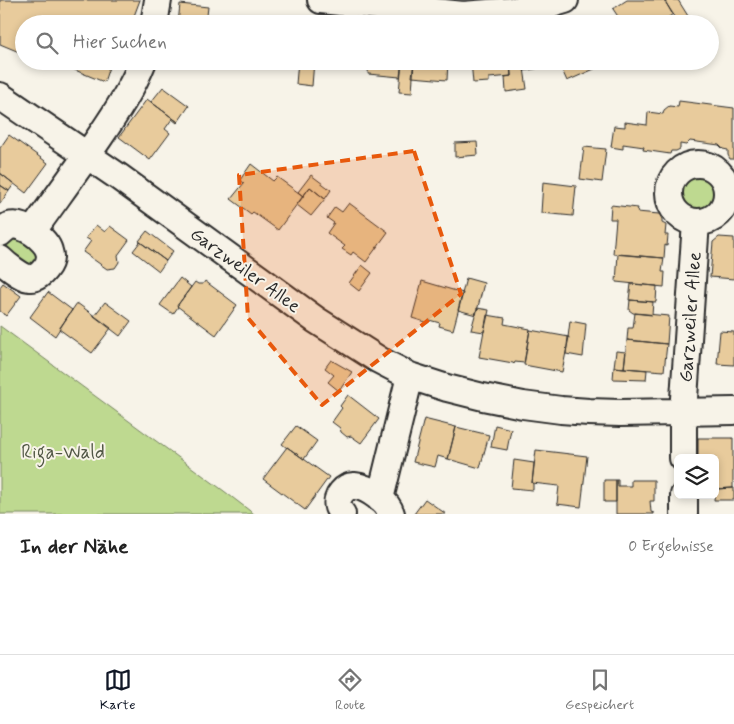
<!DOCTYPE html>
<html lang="de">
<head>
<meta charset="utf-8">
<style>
	:root { --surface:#fff; --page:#f2f2f2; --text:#222; --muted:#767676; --line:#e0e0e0; --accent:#111827 }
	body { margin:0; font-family:Mynerve,sans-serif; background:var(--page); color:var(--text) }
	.controls { position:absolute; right:15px; bottom:15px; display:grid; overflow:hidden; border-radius:8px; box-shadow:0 2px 8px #0003 }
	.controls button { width:45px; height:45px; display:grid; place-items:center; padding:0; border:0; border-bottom:1px solid var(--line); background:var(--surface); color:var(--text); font:25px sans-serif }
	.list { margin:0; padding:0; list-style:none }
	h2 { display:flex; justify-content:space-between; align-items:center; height:65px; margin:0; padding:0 20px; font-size:21px }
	h2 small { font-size:16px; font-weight:400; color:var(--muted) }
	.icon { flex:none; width:28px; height:28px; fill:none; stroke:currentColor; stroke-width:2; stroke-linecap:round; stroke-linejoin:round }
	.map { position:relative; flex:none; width:734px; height:514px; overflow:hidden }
	.search { position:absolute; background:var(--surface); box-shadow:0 2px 8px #0003; left:15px; right:15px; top:15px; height:55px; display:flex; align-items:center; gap:12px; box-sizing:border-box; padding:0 18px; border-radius:28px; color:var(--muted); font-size:19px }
	.sheet { height:140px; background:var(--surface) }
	nav { display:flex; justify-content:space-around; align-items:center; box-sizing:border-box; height:70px; border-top:1px solid var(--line); background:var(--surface); font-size:14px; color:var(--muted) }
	nav a { display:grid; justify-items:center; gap:2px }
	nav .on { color:var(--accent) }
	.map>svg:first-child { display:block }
	.green { fill:#bed990; stroke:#74825e }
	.building { fill:#e8cb9c; stroke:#2b2b2b }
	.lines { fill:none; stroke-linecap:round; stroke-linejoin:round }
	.minor-casing { stroke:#2b2b2b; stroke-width:30 }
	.minor { stroke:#f7f3e8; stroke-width:26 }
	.marked { fill:#e8590c; fill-opacity:0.2; stroke:#e8590c; stroke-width:4; stroke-dasharray:10 6; stroke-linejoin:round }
	.labels { text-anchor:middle; stroke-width:4; stroke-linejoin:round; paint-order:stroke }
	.street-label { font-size:19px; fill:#2b2b2b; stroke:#f7f3e8 }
	.park-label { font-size:19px; fill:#505644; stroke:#f7f3e8 }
</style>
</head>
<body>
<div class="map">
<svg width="734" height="514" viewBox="0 0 734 514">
	<rect width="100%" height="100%" fill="#f7f3e8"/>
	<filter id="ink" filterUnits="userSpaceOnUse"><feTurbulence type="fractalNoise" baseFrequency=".02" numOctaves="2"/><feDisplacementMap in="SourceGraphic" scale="10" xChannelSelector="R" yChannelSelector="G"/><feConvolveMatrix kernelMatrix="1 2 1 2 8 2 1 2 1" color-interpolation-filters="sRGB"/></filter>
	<g filter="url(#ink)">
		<path class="green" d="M679 193a20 20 0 1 1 40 0a20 20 0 1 1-40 0Z
			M 14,234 L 41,252 L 32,269 L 6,251 L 4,247 L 4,242 Z
			M 0,326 L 224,491 L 254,514 L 0,514 Z"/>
		<path class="building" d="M 0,0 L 140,0 L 131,24 L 24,24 L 24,54 L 0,44 Z
			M 627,0 L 664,0 L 673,14 L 659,24 L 618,24 L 618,20 L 619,18 L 613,9 Z
			M 666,0 L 678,0 L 693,24 L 678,24 L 665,1 Z
			M 180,4 L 208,7 L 206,24 L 178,24 Z
			M 207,16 L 218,17 L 217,24 L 206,24 Z
			M 218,17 L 247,20 L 247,24 L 217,24 Z
			M 53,61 L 111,61 L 104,82 Z
			M 298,61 L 314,61 L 312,86 L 296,84 Z
			M 314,61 L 350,61 L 349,70 L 313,67 Z
			M 350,61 L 369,61 L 369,65 L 350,63 Z
			M 369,61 L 402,61 L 400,77 L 368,74 Z
			M 402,61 L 414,61 L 412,93 L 399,92 Z
			M 414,61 L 448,61 L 447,80 L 412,77 Z
			M 471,61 L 510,61 L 511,76 L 489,78 L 489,82 L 473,83 Z
			M 510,61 L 523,61 L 527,89 L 506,92 L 505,77 L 511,76 Z
			M 523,61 L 545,61 L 545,67 L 524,71 Z
			M 558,61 L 609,61 L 610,62 L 567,81 Z
			M 163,87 L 189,106 L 178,122 L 151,102 Z
			M 147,99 L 178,122 L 177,123 L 172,119 L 165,129 L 170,133 L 150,160 L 119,137 Z
			M 679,101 L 734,108 L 734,159 L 730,159 L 728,155 L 728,150 L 723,149 L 719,145 L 690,141 L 686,145 L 680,144 L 680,149 L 676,151 L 671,151 L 670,154 L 643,150 L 644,147 L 623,144 L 623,149 L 611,147 L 614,126 L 625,127 L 625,122 L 647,125 L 648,112 L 663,114 L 664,110 L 669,106 L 678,107 Z
			M 9,135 L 48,163 L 26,193 L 0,173 L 0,148 Z
			M 477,142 L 478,155 L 455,157 L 455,143 Z
			M 584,147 L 606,149 L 602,182 L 580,179 Z
			M 251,164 L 273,181 L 277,177 L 303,196 L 278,230 L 253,212 L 251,214 L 231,199 L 244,183 L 240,180 Z
			M 0,173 L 14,184 L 9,191 L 0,185 Z
			M 311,175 L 331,190 L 325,199 L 310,187 L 303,196 L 298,192 Z
			M 543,182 L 576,186 L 573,216 L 541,213 Z
			M 0,185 L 9,191 L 0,204 Z
			M 310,187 L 325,199 L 311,216 L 297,205 Z
			M 349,203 L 388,232 L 366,262 L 353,252 L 351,255 L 342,249 L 345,246 L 327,233 L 334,223 L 327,218 L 335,207 L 342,212 Z
			M 611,205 L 638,208 L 637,212 L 659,214 L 662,219 L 662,223 L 666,225 L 665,235 L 668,235 L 667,246 L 665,245 L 664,258 L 613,254 L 616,219 L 610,219 Z
			M 96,225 L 105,232 L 110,226 L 129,240 L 118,255 L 119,262 L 115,268 L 107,269 L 83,252 L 91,241 L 86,238 Z
			M 147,231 L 173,251 L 166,261 L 139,241 Z
			M 719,237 L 734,238 L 734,279 L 710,277 L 713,242 Z
			M 140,242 L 166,261 L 159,271 L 133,251 Z
			M 618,254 L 664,258 L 662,272 L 665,272 L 664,287 L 616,282 Z
			M 362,265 L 372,273 L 359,291 L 349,283 Z
			M 180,278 L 191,287 L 177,306 L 178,307 L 173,314 L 160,305 Z
			M 466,278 L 484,283 L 476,315 L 458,310 Z
			M 205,281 L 237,305 L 216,335 L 177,306 L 195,282 L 198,284 L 203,284 Z
			M 422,281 L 463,293 L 453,330 L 439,326 L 440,323 L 429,320 L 428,323 L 412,318 Z
			M 3,283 L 21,296 L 6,316 L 0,311 L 0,287 Z
			M 631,284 L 657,286 L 656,302 L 629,300 Z
			M 48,292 L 72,310 L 55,336 L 30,317 Z
			M 630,300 L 653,302 L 652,315 L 633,313 L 629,310 Z
			M 105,302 L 131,321 L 120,336 L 94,316 Z
			M 77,303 L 111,328 L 92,353 L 59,329 Z
			M 477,308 L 489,310 L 484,332 L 471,330 Z
			M 635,313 L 669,316 L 667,344 L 627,340 L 628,328 L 633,328 Z
			M 487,315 L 505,318 L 504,324 L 530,329 L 524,363 L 515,362 L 514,364 L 513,363 L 479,357 Z
			M 570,321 L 586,324 L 583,357 L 566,354 Z
			M 530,330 L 569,337 L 562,372 L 524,365 Z
			M 720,331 L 734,332 L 734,365 L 717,364 Z
			M 627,340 L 667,344 L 664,371 L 624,368 Z
			M 616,351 L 626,352 L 624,368 L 614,367 Z
			M 331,360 L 352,372 L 339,391 L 328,382 L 334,375 L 325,368 Z
			M 614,367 L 647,370 L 646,380 L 613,379 Z
			M 348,395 L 379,419 L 361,443 L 351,436 L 347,437 L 341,432 L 340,428 L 332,422 L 342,408 L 340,406 Z
			M 424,419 L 456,427 L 448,459 L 438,456 L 435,467 L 413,462 Z
			M 495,425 L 511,429 L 507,450 L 491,447 Z
			M 296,426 L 317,441 L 304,459 L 287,447 L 287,448 L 282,444 Z
			M 456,427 L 489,435 L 480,468 L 448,459 Z
			M 698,438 L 733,438 L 733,488 L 715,489 L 715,458 L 698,458 Z
			M 287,447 L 329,477 L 305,510 L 263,479 Z
			M 536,450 L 587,456 L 581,507 L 557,504 L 559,486 L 532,483 Z
			M 514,460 L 534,463 L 532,483 L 533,483 L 533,490 L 511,488 Z
			M 604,480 L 616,480 L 616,502 L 604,502 Z
			M 616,480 L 618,480 L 618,486 L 631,486 L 631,480 L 654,480 L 654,501 L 650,501 L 651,512 L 654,513 L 654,514 L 616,514 Z
			M 733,488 L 734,488 L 734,500 L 714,500 L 715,489 Z
			M 425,499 L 446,514 L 414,514 Z"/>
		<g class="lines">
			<g class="minor-casing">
				<path id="minor" d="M 321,0 L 463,15 L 525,10 L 545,6 L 565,0
					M 154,24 L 158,0
					M 0,96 L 119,177 L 316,320 L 379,360 L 410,376 L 447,388 L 483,397 L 523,405 L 561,410 L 589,412 L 620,413 L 734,411
					M669 193a29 29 0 1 1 58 0a29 29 0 1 1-58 0Z
					M 32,232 C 54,201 77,170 99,138 C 116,113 132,89 143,61
					M 0,233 C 3,230 5,228 9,226 C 22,222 46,239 49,251 C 51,257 50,263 45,269 C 42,273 36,279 29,278 C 21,277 6,265 0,259
					M 683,458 L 683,413 L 696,222
					M 684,495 L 684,514
					M 380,499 L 410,376
					M 342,514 C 341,513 339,509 338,507 C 335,497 345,485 355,486 C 368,487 388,502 391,514"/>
			</g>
			<use href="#minor" class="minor"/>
		</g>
	</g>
	<path class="marked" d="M 414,151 L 461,294 L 322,405 L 248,318 L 239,175 Z"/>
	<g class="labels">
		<g class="street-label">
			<text transform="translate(246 269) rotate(36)" y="7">Garzweiler Allee</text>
			<text transform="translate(689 317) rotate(-86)" y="7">Garzweiler Allee</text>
		</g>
		<g class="park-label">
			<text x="63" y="458">Riga-Wald</text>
		</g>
	</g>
</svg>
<div class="controls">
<button><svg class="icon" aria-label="layers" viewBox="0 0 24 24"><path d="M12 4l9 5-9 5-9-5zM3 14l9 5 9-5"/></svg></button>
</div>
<div class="search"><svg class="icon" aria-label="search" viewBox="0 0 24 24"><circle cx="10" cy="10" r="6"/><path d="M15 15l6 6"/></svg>Hier suchen</div>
</div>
<section class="sheet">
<h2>In der Nähe<small>0 Ergebnisse</small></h2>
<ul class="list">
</ul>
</section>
<nav>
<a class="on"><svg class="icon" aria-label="map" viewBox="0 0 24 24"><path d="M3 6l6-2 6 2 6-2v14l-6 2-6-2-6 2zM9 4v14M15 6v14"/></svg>Karte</a>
<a><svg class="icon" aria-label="directions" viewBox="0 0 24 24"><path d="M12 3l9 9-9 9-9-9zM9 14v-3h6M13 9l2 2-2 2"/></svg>Route</a>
<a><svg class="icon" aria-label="saved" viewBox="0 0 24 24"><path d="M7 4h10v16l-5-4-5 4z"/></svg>Gespeichert</a>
</nav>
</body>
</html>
